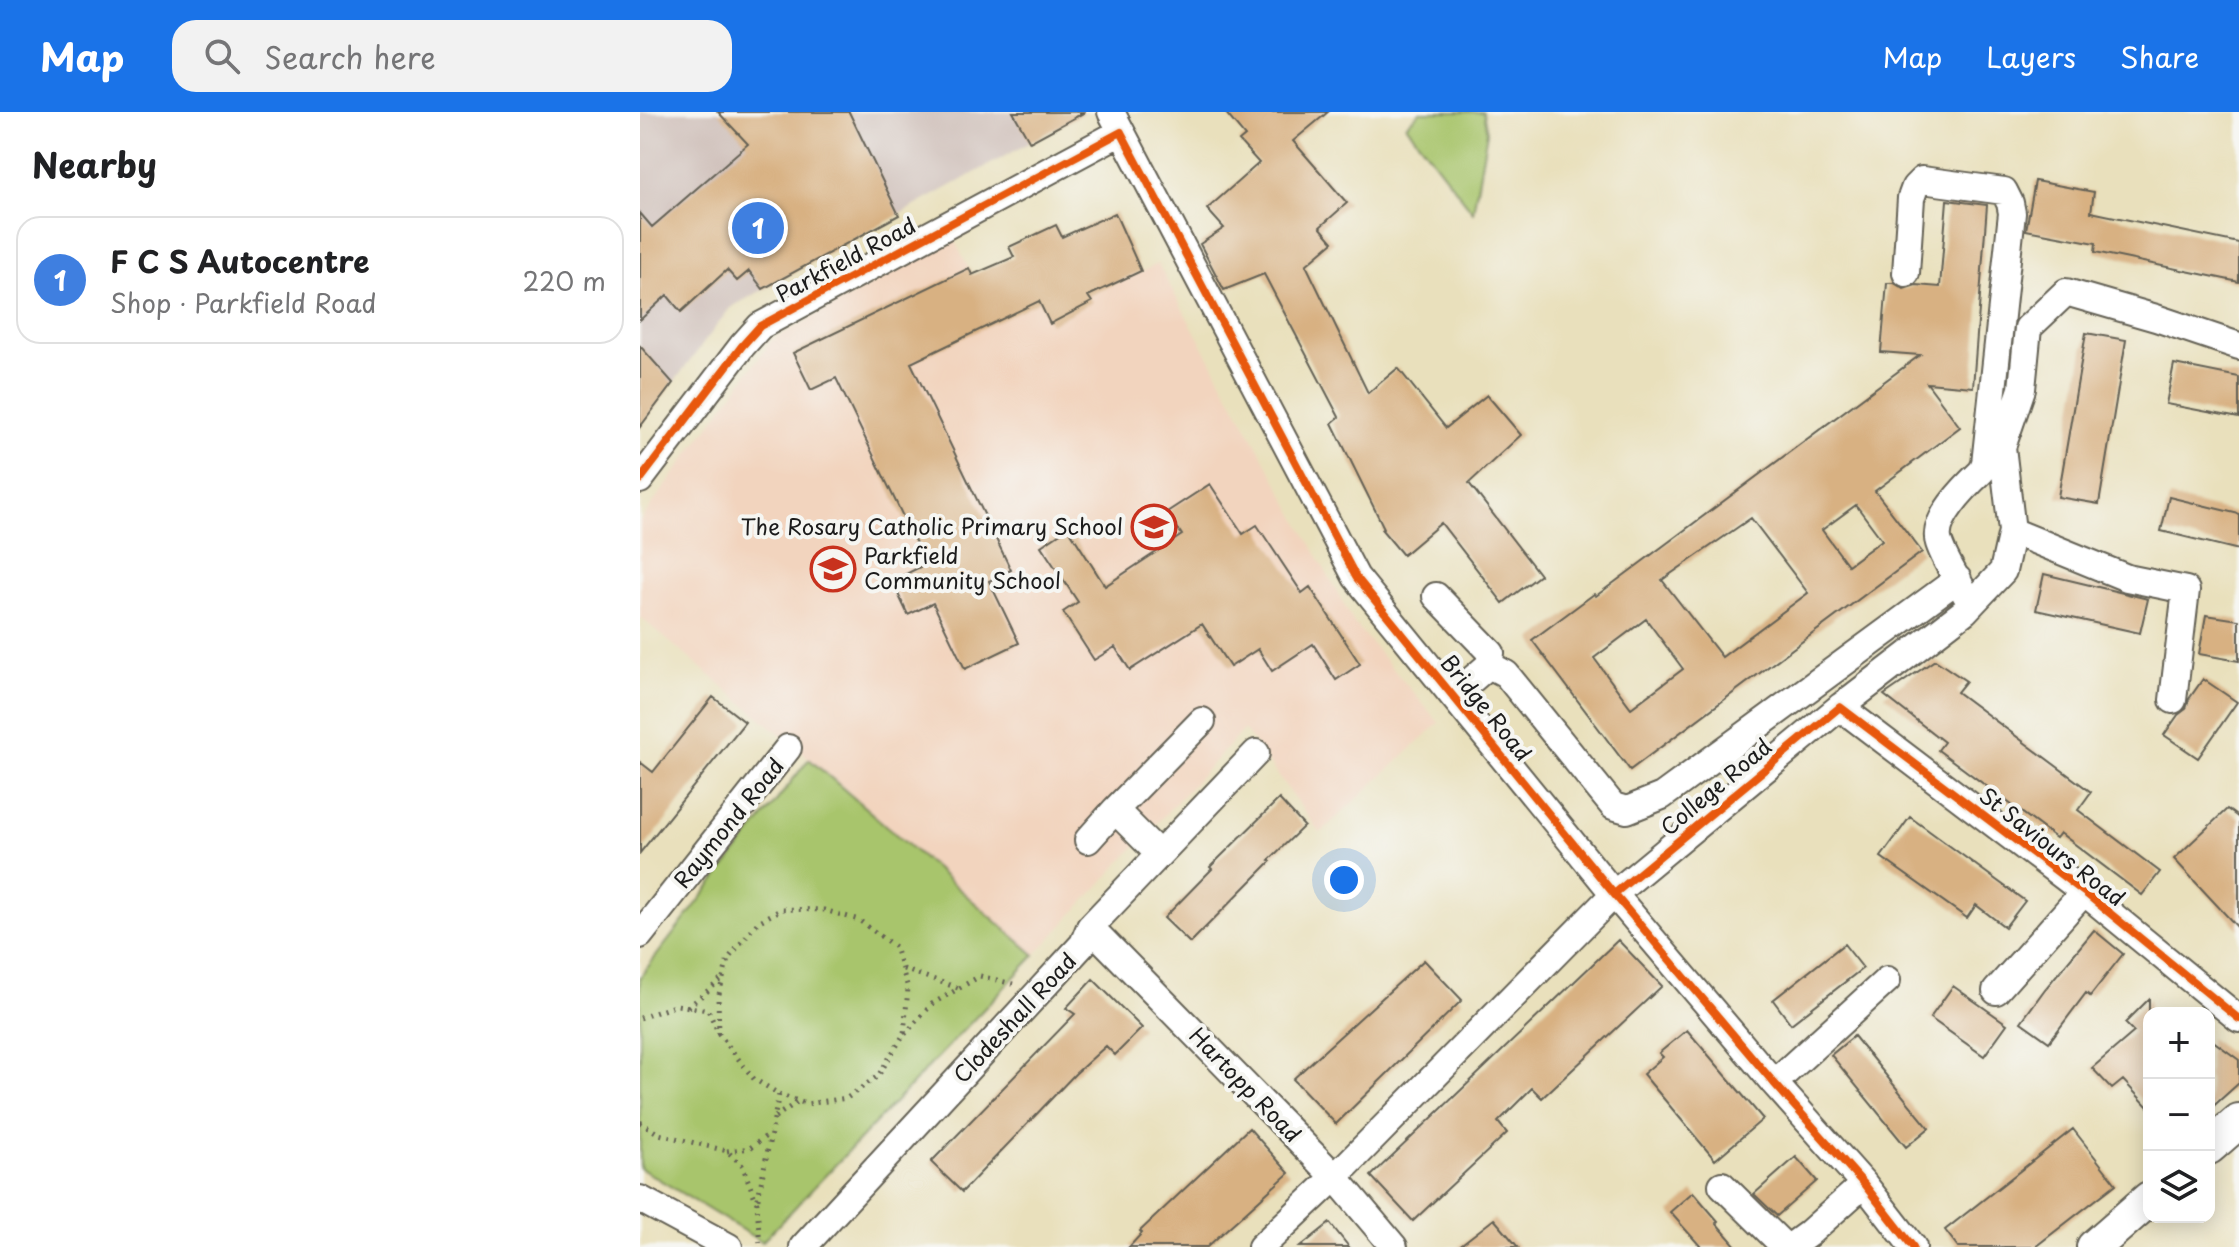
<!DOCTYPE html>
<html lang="en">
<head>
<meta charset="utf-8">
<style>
	:root { --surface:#fff; --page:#f2f2f2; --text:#202124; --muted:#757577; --line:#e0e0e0; --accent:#1a73e8 }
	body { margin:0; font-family:"Playpen Sans",sans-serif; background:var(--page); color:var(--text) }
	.controls { position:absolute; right:24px; bottom:24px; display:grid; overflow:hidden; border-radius:16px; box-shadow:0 4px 20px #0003 }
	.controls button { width:72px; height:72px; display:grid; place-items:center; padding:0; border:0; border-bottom:2px solid var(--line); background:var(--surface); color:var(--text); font:40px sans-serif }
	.you { position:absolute; left:704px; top:768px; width:28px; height:28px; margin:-20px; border:6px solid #fff; border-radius:50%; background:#1a73e8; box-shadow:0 0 0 12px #1a73e833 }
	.badge { display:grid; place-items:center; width:52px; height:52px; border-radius:50%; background:var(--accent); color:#fff; font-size:26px; font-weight:700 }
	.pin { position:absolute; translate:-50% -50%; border:4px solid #fff; box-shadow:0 2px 8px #0006 }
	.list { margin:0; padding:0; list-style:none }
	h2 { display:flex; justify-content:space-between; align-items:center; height:104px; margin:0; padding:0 32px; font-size:34px }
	h2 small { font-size:26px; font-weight:400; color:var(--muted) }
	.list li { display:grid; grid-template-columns:52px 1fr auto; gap:24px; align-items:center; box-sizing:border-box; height:128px; margin:0 16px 16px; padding:0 16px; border:2px solid var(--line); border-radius:24px }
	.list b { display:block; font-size:30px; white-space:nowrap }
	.list p { margin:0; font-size:26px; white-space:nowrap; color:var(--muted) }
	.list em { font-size:26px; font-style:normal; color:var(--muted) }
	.icon { flex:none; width:44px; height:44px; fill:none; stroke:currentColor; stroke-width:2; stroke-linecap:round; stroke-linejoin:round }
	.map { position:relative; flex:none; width:1599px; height:1135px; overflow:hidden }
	header { display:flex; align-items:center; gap:48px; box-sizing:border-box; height:112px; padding:0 40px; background:var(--accent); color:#fff }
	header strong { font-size:38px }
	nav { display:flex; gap:44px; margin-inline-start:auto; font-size:28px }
	.search { width:560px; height:72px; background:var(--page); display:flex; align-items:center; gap:20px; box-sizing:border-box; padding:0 28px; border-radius:24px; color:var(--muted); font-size:30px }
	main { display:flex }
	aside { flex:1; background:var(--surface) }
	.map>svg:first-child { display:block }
	.built { fill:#f2d4be }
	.industrial { fill:#cfc0ba }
	.green { fill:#a8c56c; stroke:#627044; stroke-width:2 }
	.building { fill:#d8b182; fill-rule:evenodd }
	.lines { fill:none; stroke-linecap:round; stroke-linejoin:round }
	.minor-casing { stroke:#646154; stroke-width:30 }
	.major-casing { stroke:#646154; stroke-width:38 }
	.path { stroke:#646154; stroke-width:5; stroke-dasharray:2 6; stroke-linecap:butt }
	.minor { stroke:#fff; stroke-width:26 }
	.major { stroke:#fff; stroke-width:34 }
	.cycleway-casing { stroke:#f6f6f2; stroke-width:13 }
	.cycleway { stroke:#e8590c; stroke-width:8 }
	.labels { text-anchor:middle; stroke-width:8; stroke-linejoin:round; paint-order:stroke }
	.street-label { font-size:22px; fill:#1c1c1c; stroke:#f6f6f2 }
	.poi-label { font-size:22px; fill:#1c1c1c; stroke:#f6f6f2; text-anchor:end }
</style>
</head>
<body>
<header>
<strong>Map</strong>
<div class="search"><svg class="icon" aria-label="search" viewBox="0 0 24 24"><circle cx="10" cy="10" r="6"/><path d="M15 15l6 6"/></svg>Search here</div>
<nav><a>Map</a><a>Layers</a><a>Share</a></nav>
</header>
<main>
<aside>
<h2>Nearby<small></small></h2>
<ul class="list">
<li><span class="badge" style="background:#3f7fe0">1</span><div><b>F C S Autocentre</b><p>Shop · Parkfield Road</p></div><em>220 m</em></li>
</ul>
</aside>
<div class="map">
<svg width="1599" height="1135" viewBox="0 0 1599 1135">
	<rect width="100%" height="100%" fill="#f6f6f2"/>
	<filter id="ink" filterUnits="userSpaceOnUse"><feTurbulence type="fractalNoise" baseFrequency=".0125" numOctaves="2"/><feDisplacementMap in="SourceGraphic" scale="16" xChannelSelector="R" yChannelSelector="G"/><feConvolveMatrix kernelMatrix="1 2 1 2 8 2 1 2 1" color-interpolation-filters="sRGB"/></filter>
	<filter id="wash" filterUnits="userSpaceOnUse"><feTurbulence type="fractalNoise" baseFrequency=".006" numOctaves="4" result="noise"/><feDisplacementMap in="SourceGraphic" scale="32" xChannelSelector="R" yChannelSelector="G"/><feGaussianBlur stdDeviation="1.8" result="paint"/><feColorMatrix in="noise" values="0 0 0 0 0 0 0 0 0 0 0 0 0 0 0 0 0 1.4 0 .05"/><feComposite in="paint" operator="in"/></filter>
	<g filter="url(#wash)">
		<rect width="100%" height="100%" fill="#e9e0bc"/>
		<path class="built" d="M 314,127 L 355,210 L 399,189 L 451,190 L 448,184 L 518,152 L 714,511 L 799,611 L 680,721 L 604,617 L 395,843 L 206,677 L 0,505 L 0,409 L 132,228 Z"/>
		<path class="industrial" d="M 0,0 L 445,0 L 90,196 L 0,315 Z"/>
		<path class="green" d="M 780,0 L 843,0 L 847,20 L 833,100 L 766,13 Z
			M 169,647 L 395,843 L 122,1130 L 0,1056 L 0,865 Z"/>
		<g id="blocks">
			<path class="building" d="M 78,0 L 209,0 L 259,103 L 123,177 L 109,159 L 97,169 L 87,158 L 41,200 L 27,183 L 0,208 L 0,101 L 12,115 L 108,32 Z
				M 373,0 L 445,0 L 390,30 Z
				M 585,0 L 688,0 L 653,29 L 707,91 L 680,115 L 693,130 L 666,153 L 728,281 L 758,256 L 806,316 L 847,283 L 881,323 L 829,371 L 900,463 L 863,491 L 801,411 L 763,443 L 742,418 L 744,416 L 692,311 L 699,305 L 624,162 L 584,178 L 560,132 L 584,116 L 567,97 L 619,51 L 599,29 L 605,24 Z
				M 1395,69 L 1454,80 L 1451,100 L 1599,131 L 1599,170 L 1455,140 L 1456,131 L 1386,118 Z
				M 1307,88 L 1347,93 L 1333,275 L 1287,271 L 1320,315 L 1235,379 L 1282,440 L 990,658 L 892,528 L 954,482 L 956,484 L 1280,243 L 1241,240 L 1247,171 L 1254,171 L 1264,177 L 1276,173 L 1300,175 ZM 1216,393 L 1242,428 L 1208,453 L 1182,418 ZM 1111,406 L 1168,481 L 1082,545 L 1022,468 ZM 1006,507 L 1043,557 L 991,596 L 954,546 Z
				M 475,101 L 501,159 L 448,184 L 452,190 L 410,212 L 399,189 L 271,251 L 371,458 L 349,469 L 379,531 L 325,557 L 293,491 L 268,503 L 252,469 L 286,452 L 196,266 L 171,278 L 153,241 L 329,156 L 332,163 L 374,145 L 369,135 L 416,113 L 422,125 Z
				M 1446,221 L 1486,228 L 1459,392 L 1418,385 Z
				M 0,234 L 33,271 L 0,315 Z
				M 1534,252 L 1599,265 L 1599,306 L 1526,292 Z
				M 570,372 L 603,422 L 617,413 L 662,481 L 670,475 L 720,552 L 696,568 L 673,532 L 632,559 L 618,537 L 590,555 L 562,512 L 490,558 L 475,535 L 454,548 L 423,500 L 438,490 L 401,434 L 428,416 L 465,474 L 542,423 L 527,400 Z
				M 1529,385 L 1599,402 L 1599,438 L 1521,419 Z
				M 1404,462 L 1508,487 L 1500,521 L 1396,498 Z
				M 1566,503 L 1599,508 L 1599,549 L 1559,542 Z
				M 1295,548 L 1326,569 L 1317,580 L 1451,680 L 1438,698 L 1520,760 L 1502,783 L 1420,721 L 1416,726 L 1298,638 L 1304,630 L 1244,583 Z
				M 1563,567 L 1597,590 L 1558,646 L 1524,623 L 1538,603 L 1546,597 L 1549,587 Z
				M 73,585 L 105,610 L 0,741 L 0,650 L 13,660 Z
				M 639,687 L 664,714 L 629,748 L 631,749 L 550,831 L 524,806 L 572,757 L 570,755 Z
				M 1587,697 L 1599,706 L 1599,817 L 1534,747 Z
				M 1270,705 L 1385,789 L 1365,815 L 1336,793 L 1327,806 L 1241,745 Z
				M 1454,818 L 1483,842 L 1450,884 L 1446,881 L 1409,930 L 1381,910 L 1405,877 Z
				M 978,828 L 1022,874 L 902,986 L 892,976 L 858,1010 L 867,1021 L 773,1109 L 731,1064 Z
				M 1204,832 L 1223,856 L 1151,912 L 1133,888 Z
				M 784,848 L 822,888 L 696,1012 L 653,967 Z
				M 453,867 L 502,916 L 475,943 L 466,934 L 435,962 L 322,1080 L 291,1050 L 435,902 L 426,896 Z
				M 1313,874 L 1367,912 L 1344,944 L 1290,906 Z
				M 1509,887 L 1509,996 L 1483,968 L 1472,977 L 1452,956 L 1494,920 L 1485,911 Z
				M 1047,918 L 1123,1007 L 1075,1048 L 1003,962 L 1023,945 L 1019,941 Z
				M 1214,924 L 1289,1016 L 1266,1035 L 1191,943 Z
				M 1569,926 L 1599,948 L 1599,971 L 1569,998 Z
				M 609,1016 L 649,1061 L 567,1135 L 489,1135 L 502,1121 L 500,1119 Z
				M 1433,1017 L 1476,1072 L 1395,1135 L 1318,1135 L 1305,1118 Z
				M 1156,1045 L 1177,1069 L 1137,1104 L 1114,1082 Z
				M 1053,1080 L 1078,1109 L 1076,1111 L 1097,1135 L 1061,1135 L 1030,1100 Z
				M 854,1107 L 878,1135 L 818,1135 Z
				M 690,1111 L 709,1135 L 660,1135 Z"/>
		</g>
	</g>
	<g filter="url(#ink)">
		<use href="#blocks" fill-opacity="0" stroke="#646154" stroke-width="2"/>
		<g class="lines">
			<g class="minor-casing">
				<path id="minor" d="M 471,0 L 716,465 L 974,782 L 1134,971 L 1224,1072 L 1273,1135
					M 1266,161 L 1271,86 L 1275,75 L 1282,68 L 1364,79 L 1370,91 L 1372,101 L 1345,352 L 1342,359 C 1326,374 1291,408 1299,431 C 1306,452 1321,473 1331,492
					M 0,368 L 102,234 L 120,214 L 481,20
					M 1372,419 L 1487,466 L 1546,478 L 1533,588
					M 796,484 L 851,541 L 849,553 L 813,584
					M 849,553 L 866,562 L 973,694 L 987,698 L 1022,684 L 1318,467
					M 1200,595 L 1444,780 L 1599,907
					M 448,728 L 475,698
					M 519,742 L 475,698 L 562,609
					M 450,815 L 695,1065 L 754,1135
					M 0,823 L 148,636
					M 1356,879 L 1444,780
					M 1134,971 L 1247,868
					M 1082,1073 L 1145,1135
					M 0,1087 L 89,1135
					M 163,1135 L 443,832 L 450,815 L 616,641
					M 621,1135 L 695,1065 L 974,782 L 1200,595 L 1325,499 L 1363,459 L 1372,419 L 1362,335 L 1382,277 L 1388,216 L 1426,180 L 1516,206 L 1599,234
					M 1150,1135 L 1168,1122 L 1224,1072"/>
			</g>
			<g class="major-casing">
				<path id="major" d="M 1569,1035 L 1599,1009
					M 1454,1135 L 1509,1087"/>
			</g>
			<path class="path" d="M 263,857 L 318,876
				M 48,895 L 82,867
				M 0,906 L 37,893 L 68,898 L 79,922 L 114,967 L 139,982 L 117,1091
				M 79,922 L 78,886 L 88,847 L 118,810 L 142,797 L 184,798 L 219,808 L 255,835 L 268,876 L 264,922 L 238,964 L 207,986 L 166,992 L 139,982
				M 265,922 L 292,892 L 340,864 L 373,872
				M 135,1005 L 159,989
				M 0,1010 L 19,1022 L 87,1039 L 102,1053 L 117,1091 L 120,1135
				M 87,1039 L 110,1036 L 130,1021"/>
			<use href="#minor" class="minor"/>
			<use href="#major" class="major"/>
			<g class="cycleway-casing">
				<path id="cycleway" d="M 0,368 L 102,234 L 120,214 L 481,20 L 716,465 L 974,782 L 1134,971 L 1224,1072 L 1273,1135
					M 974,782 L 1200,595 L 1444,780 L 1599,907"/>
			</g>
			<use href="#cycleway" class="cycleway"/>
		</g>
	</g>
	<defs>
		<g id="school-ring" transform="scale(2.3)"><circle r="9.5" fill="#f6f6f2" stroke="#c8321e" stroke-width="1.5"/><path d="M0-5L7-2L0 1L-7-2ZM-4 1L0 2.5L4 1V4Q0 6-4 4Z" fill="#c8321e"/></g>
	</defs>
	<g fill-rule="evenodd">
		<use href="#school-ring" x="514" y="415"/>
		<use href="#school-ring" x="193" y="457"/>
	</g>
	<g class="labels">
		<g class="street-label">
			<text transform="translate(206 148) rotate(-28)" y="8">Parkfield Road</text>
			<text transform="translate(846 596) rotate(51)" y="8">Bridge Road</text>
			<text transform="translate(1076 675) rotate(-40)" y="8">College Road</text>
			<text transform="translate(89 711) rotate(-51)" y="8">Raymond Road</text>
			<text transform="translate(1412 735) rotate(38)" y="8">St Saviours Road</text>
			<text transform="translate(375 906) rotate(-47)" y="8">Clodeshall Road</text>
			<text transform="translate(605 973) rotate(46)" y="8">Hartopp Road</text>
		</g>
		<g class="poi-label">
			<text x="483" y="423">The Rosary Catholic Primary School</text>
			<text x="224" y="452" text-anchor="start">Parkfield<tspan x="224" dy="25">Community School</tspan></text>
		</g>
	</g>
</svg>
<div class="controls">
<button>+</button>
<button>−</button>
<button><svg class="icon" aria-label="layers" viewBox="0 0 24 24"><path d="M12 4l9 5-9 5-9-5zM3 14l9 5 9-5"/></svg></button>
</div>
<div class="you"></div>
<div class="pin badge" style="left:118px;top:116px;background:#3f7fe0">1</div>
</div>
</main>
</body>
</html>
